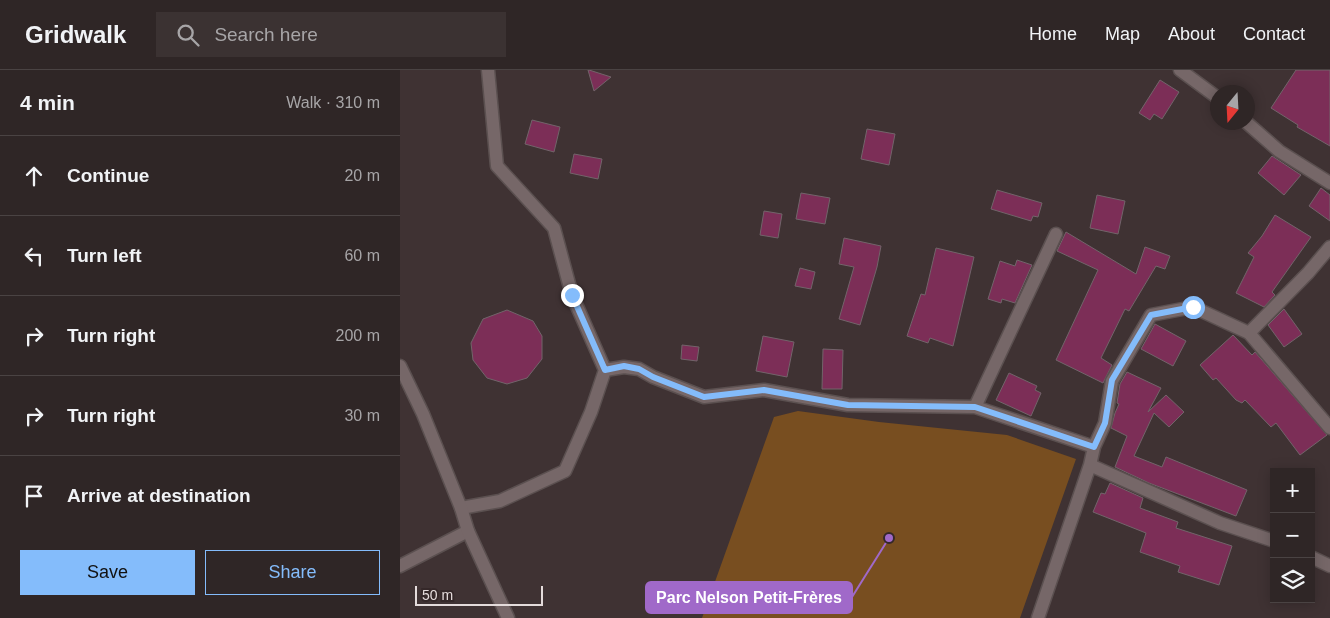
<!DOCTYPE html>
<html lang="en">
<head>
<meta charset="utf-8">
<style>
	:root { --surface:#2f2626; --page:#3b3232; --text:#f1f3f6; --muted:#a7a5a7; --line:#4a4343; --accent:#84bcfb }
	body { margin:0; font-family:Arial,sans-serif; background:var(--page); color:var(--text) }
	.controls { position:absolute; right:15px; bottom:15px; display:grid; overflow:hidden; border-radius:0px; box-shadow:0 2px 12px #0003 }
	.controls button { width:45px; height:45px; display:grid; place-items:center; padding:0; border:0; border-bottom:1px solid var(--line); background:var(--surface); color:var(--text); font:25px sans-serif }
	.compass { position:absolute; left:810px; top:15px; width:45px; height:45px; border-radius:50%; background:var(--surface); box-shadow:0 2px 12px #0003; rotate:198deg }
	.scale { position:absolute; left:15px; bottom:12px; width:128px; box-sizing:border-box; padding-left:5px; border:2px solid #e4dbdb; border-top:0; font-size:14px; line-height:18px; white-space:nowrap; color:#e4dbdb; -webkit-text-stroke:4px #352829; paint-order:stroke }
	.stop { position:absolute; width:15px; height:15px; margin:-11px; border:4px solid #84bcfb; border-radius:50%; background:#fff }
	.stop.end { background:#84bcfb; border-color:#fff; box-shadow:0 1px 5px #0008 }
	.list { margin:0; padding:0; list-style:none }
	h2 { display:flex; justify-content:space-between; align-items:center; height:65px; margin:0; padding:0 20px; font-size:21px }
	h2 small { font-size:16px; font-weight:400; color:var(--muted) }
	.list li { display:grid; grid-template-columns:32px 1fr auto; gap:15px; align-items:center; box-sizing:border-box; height:80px; padding:0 20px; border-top:1px solid var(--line) }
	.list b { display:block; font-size:19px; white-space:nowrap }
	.list em { font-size:16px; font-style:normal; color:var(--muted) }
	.actions { display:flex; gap:10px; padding:15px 20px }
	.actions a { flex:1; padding:11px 0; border:1px solid var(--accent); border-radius:0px; text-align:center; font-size:18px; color:var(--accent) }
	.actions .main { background:var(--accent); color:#111 }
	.icon { flex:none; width:28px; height:28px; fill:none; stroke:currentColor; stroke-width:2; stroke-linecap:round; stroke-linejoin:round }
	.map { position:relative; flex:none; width:930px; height:548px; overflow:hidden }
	header { display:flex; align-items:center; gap:30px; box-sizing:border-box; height:70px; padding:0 25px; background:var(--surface); border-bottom:1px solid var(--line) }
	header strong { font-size:24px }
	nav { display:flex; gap:28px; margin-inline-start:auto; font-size:18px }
	.search { width:350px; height:45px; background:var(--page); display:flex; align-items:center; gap:12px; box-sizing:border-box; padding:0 18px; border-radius:0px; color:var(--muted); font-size:19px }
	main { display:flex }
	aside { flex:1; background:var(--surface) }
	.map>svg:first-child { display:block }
	.green { fill:#784e20 }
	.building { fill:#7c2e57; stroke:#72646a }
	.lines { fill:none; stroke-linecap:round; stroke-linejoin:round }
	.street-casing { stroke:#5b5050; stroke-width:15 }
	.secondary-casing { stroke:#5b5050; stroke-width:15 }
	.street { stroke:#766768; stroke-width:12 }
	.secondary { stroke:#766768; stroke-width:12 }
	.route { stroke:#84bcfb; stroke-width:6 }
	.leader { fill:none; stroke:#a069c9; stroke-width:2 }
	.callout-dot { fill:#a069c9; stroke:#352829; stroke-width:2 }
	.callout { fill:#a069c9; stroke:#a069c9; stroke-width:2 }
	.callout-label { font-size:16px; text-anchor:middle; font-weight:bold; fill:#fff }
</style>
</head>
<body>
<header>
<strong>Gridwalk</strong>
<div class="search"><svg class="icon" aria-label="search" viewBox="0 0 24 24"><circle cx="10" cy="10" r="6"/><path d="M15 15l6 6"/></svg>Search here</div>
<nav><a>Home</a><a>Map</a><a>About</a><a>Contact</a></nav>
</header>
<main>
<aside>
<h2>4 min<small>Walk · 310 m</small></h2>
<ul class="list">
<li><svg class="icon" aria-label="ahead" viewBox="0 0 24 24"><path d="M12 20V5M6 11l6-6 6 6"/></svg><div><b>Continue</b></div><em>20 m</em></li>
<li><svg class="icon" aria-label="left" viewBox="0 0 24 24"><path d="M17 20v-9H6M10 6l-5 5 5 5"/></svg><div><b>Turn left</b></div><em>60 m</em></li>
<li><svg class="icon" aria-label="right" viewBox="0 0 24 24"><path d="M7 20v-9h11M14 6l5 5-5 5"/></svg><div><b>Turn right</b></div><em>200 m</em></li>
<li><svg class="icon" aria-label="right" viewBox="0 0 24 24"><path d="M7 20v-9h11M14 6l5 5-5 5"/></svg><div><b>Turn right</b></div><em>30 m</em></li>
<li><svg class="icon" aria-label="arrive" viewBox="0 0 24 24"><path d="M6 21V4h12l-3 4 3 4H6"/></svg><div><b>Arrive at destination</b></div></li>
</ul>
<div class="actions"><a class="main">Save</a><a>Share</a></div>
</aside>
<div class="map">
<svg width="930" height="548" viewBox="0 0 930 548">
	<rect width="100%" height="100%" fill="#3f3233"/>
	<path class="green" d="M 398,341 L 479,352 L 607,365 L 676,389 L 620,548 L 302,548 L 374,347 Z"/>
	<path class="building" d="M 188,0 L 189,0 L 211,7 L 194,21 Z
		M 896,0 L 930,0 L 930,76 L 897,57 L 898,55 L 871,38 Z
		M 760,10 L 779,22 L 762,49 L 754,44 L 750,50 L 739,43 Z
		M 132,50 L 160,57 L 154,82 L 125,74 Z
		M 467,59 L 495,64 L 489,95 L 461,89 Z
		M 174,84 L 202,89 L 198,109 L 170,103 Z
		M 872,86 L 901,105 L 884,125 L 858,103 Z
		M 921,118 L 930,125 L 930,151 L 909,136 Z
		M 597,120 L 642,133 L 638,147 L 633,146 L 631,151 L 591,139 Z
		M 401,123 L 430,128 L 425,154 L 396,149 Z
		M 697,125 L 725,131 L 718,164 L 690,158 Z
		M 364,141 L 382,144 L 378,168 L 360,165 Z
		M 875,145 L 911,167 L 872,222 L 875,225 L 864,237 L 836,223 L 854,187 L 848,183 L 862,166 Z
		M 666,162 L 736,204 L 745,177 L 770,186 L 765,199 L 756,196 L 729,241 L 725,239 L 701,288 L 712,295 L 703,313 L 656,290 L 698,200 L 657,181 Z
		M 444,168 L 481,176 L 477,197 L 460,255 L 439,249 L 454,197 L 439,194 Z
		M 536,178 L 574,187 L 553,276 L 530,268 L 528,273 L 507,266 L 521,224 L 525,225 Z
		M 617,190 L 632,195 L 615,233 L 602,229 L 601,233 L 588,229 L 600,191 L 615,196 Z
		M 400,198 L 415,202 L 411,219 L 395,216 Z
		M 884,239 L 902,264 L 884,277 L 868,255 Z
		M 107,240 L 133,251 L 142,266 L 142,289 L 127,308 L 107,314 L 87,308 L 73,290 L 71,273 L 83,249 Z
		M 755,254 L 786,271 L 773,296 L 741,279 Z
		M 833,265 L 852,285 L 855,282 L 927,365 L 900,385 L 876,353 L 871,357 L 845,330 L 842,333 L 836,330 L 816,308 L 813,310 L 800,295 Z
		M 363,266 L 394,272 L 387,307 L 356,301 Z
		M 282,275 L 299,277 L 297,291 L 281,289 Z
		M 423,279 L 443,280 L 442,319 L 422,319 Z
		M 727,302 L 761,318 L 748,342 L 766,325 L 784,342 L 769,357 L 754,343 L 734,386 L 762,397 L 766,387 L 847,420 L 836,446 L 749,413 L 715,397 L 727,366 L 711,358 L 715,343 L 719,334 L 717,333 L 720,314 Z
		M 609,303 L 637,316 L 635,320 L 641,323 L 631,346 L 596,330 Z
		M 710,413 L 743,428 L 740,438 L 778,452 L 776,458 L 832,476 L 819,515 L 778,502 L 780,496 L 740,482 L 746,463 L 693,442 L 701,423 L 705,424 Z"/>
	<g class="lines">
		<g class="street-casing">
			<path id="street" d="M 780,0 L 818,28
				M 846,52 L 879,81 L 930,113
				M 849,263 L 930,358
				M 205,300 L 224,297 L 239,299 L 253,307 L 304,327 L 364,320 L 448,335 L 575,337 L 694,377 L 705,353 L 712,311 L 751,245 L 793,237 L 849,263 L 908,203 L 930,177
				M 575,337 L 656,164
				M 690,395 L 820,453 L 874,471
				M 61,438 L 100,431 L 165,401 L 191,342 L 205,300 L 172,225 L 154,158 L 97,96 L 88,0
				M 911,487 L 930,496
				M 0,496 L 68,461
				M 638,548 L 690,395 L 694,377"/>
		</g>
		<g class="secondary-casing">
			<path id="secondary" d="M 0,296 L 23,344 L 61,438 L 68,461 L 108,548"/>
		</g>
		<use href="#street" class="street"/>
		<use href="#secondary" class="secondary"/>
	</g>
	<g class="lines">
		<path class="route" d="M 172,225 L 205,300 L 224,296 L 239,299 L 253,307 L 304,327 L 364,320 L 448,335 L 575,337 L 694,377 L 705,353 L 712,310 L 751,245 L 793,237"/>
	</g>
	<path class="leader" d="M489 468L452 527"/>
	<circle class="callout-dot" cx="489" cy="468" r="5"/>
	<rect class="callout" x="246" y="512" width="206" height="31" rx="5"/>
	<g class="callout-label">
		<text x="349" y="533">Parc Nelson Petit-Frères</text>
	</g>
</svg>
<div class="controls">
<button>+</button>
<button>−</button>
<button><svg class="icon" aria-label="layers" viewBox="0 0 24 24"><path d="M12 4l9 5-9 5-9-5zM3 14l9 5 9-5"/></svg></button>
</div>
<svg class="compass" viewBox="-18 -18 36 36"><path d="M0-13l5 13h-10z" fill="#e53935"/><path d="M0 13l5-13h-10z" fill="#a7a5a7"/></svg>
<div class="scale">50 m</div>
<div class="stop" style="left:793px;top:237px"></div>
<div class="stop end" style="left:172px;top:225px"></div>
</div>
</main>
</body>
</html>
